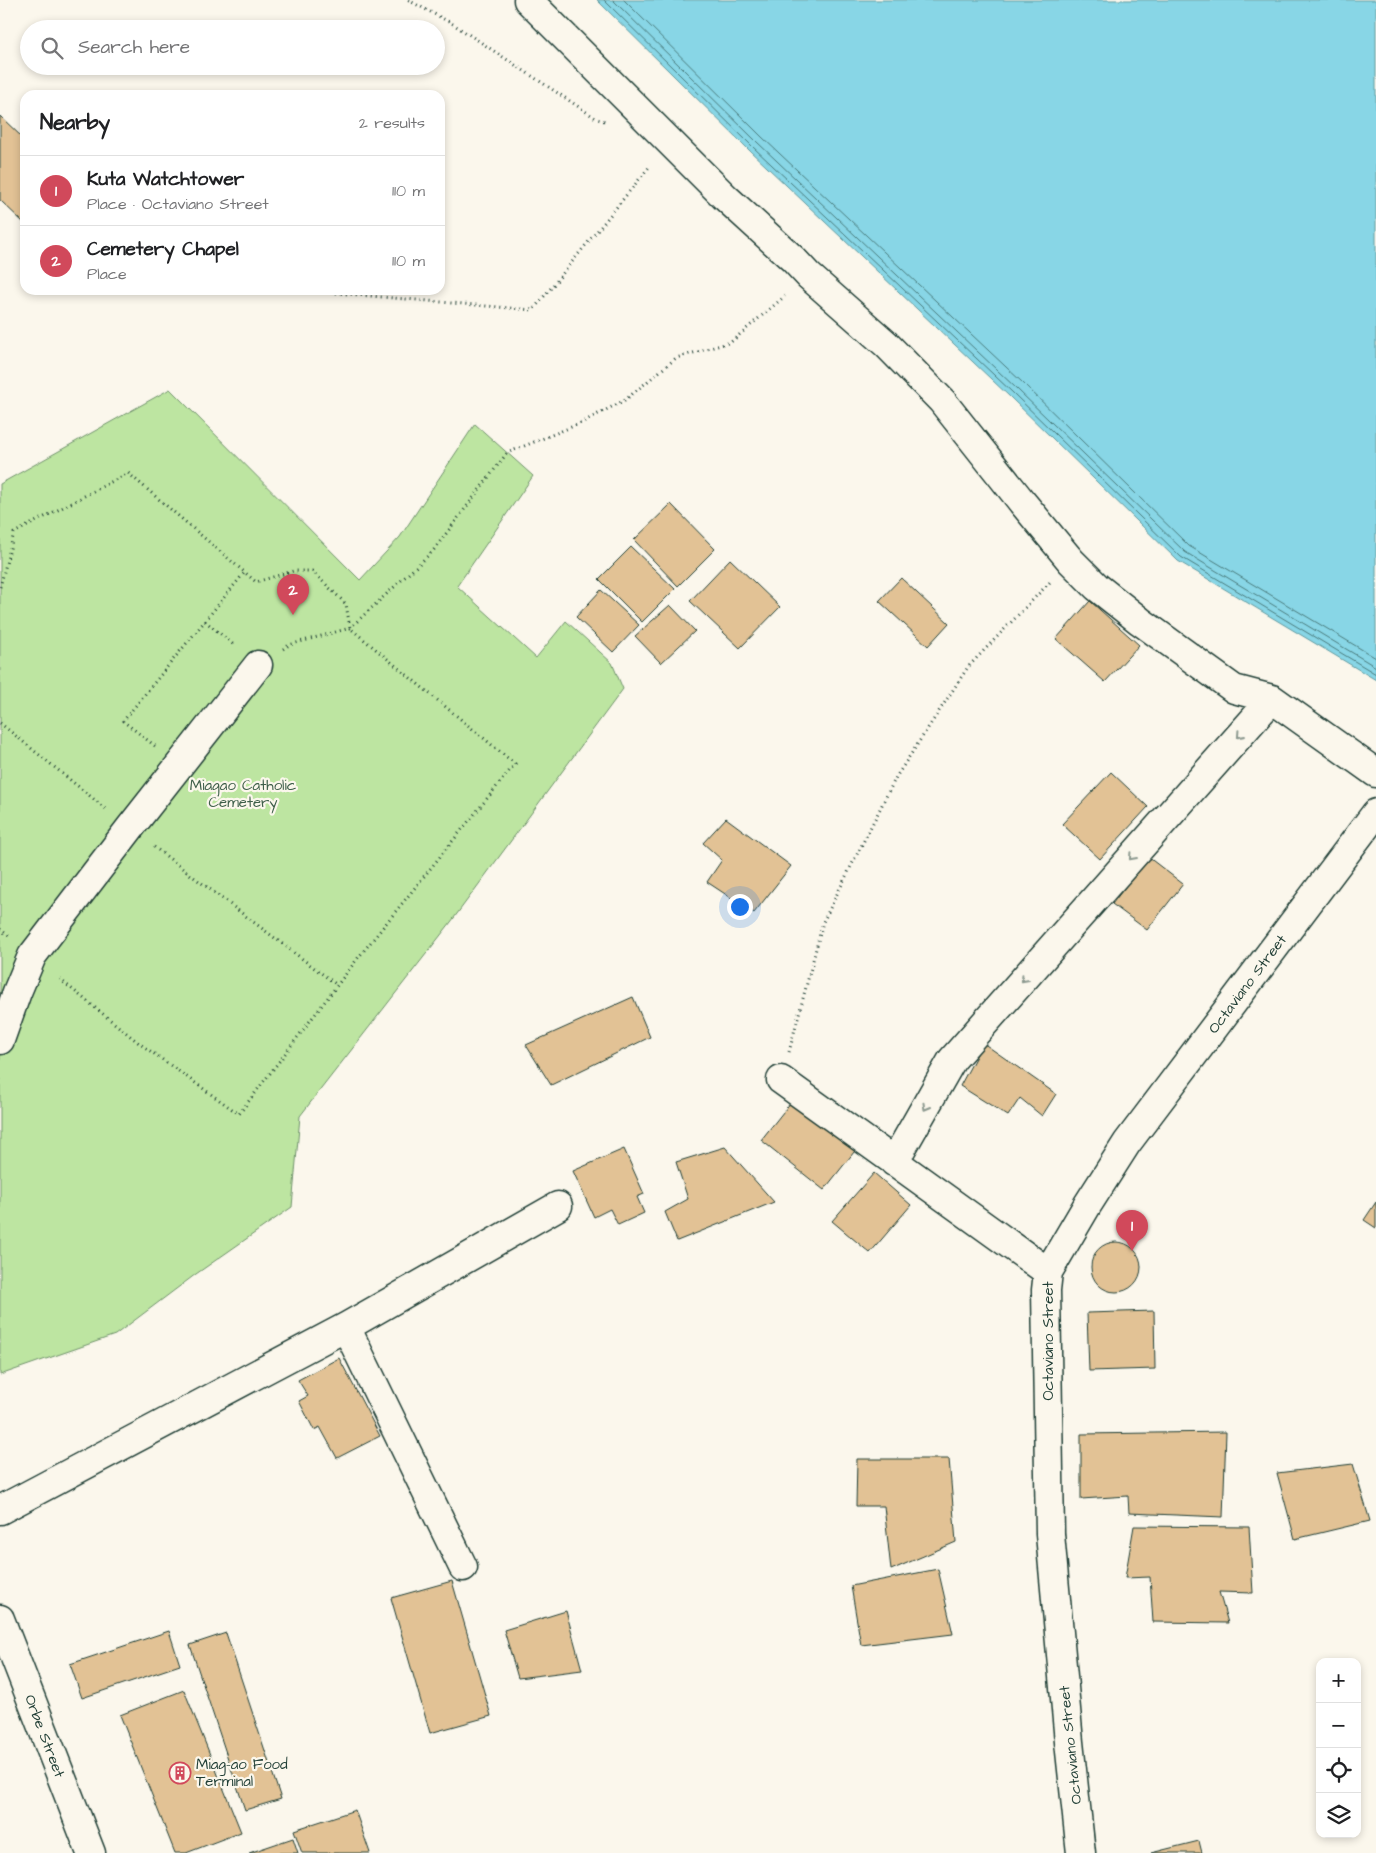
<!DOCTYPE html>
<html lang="en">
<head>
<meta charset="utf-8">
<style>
	:root { --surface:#fff; --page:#f2f2f2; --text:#202124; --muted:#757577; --line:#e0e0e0; --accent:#d1495b }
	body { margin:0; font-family:"Architects Daughter",sans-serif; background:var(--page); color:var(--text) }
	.controls { position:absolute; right:15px; bottom:15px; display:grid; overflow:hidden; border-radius:10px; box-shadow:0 2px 8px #0003 }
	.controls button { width:45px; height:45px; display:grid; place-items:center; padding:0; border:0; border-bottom:1px solid var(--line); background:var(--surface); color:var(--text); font:25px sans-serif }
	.you { position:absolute; left:739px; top:906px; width:18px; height:18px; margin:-12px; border:4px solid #fff; border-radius:50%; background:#1a73e8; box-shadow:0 0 0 8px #1a73e833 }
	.badge { display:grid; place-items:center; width:32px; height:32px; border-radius:50%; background:var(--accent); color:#fff; font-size:16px; font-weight:700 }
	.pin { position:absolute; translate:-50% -41px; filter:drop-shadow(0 1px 2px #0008) }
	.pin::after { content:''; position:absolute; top:26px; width:18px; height:15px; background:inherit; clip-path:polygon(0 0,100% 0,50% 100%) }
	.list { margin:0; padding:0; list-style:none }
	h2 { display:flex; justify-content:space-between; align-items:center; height:65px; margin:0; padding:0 20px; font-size:21px }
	h2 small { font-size:16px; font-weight:400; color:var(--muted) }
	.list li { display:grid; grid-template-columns:32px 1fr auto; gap:15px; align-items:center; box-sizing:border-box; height:70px; padding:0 20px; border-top:1px solid var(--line) }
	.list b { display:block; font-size:19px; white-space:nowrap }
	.list p { margin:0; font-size:16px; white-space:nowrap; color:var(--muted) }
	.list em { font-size:16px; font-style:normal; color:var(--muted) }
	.icon { flex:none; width:28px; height:28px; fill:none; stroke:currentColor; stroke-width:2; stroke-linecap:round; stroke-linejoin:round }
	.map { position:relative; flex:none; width:1376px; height:1853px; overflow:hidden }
	.search { position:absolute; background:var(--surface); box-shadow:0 2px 8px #0003; left:20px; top:20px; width:425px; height:55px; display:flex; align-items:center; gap:12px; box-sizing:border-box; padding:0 18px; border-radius:28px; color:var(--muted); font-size:19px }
	.panel { position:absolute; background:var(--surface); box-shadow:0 2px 8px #0003; left:20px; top:90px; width:425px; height:205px; border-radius:15px }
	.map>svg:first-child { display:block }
	.green { fill:#bde5a1; stroke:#6e916a }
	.water { fill:#88d6e6; stroke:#5e999f }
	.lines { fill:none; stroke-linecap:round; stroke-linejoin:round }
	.shore { stroke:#497a7b; stroke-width:1 }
	.building { fill:#e2c295; stroke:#1f3d34 }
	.minor-casing { stroke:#1f3d34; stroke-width:31 }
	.path { stroke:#1f3d34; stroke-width:3; stroke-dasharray:1 4; stroke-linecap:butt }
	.minor { stroke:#fbf7ec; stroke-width:28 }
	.oneway { stroke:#8d9a90 }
	.labels { text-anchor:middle; stroke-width:4.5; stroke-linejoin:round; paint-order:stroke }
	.park-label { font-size:15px; fill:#3f5f4a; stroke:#fbf7ec }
	.street-label { font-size:15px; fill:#1f3d34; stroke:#fbf7ec }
	.poi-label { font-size:15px; fill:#1f3d34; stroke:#fbf7ec; text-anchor:start }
</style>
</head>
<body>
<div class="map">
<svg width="1376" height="1853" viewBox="0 0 1376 1853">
	<rect width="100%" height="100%" fill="#fbf7ec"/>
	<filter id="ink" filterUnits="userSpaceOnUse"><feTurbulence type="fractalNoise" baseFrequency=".02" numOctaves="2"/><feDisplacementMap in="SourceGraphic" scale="10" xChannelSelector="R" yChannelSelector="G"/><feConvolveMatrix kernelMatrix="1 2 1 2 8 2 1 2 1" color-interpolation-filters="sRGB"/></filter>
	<g filter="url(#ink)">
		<path class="green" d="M 170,389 L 360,580 L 400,537 L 475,424 L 533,476 L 457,586 L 536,658 L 566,621 L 612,663 L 623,689 L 451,922 L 300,1116 L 292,1207 L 196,1274 L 115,1335 L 0,1375 L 0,484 Z"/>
		<path class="water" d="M 597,0 L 1376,0 L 1376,680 L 1178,561 L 1010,397 L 749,150 Z"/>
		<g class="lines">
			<path class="shore" d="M 604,0 L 753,147 L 1013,393 L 1181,557 L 1376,674
				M 613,0 L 757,142 L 1017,389 L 1185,552 L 1376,667
				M 624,0 L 762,137 L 1023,383 L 1189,546 L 1376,658"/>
		</g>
		<path class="building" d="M 0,116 L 25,140 L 25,224 L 0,200 Z
			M 671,504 L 715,549 L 678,586 L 634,540 Z
			M 631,547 L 675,589 L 642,622 L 599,579 Z
			M 730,559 L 780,607 L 740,648 L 690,601 Z
			M 901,578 L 949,623 L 928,646 L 879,601 Z
			M 601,590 L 639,625 L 613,652 L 576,617 Z
			M 1090,601 L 1139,645 L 1105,682 L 1056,639 Z
			M 670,605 L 695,631 L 661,663 L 635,636 Z
			M 1111,772 L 1148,807 L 1100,859 L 1062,824 Z
			M 726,818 L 791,866 L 754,913 L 707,882 L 722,860 L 703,843 Z
			M 1148,857 L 1183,884 L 1147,930 L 1112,904 Z
			M 633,997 L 650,1037 L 551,1085 L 526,1045 Z
			M 983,1043 L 1056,1094 L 1042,1116 L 1020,1098 L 1008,1116 L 960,1086 Z
			M 795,1097 L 858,1147 L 824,1190 L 761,1140 Z
			M 725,1147 L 774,1202 L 677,1241 L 665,1212 L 688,1199 L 676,1162 Z
			M 624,1149 L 644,1194 L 637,1197 L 644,1213 L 618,1225 L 610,1209 L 594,1217 L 573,1171 Z
			M 874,1173 L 911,1205 L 870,1253 L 832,1221 Z
			M 1376,1202 L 1376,1228 L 1364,1220 Z
			M1091 1267a25 25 0 1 1 50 0a25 25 0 1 1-50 0Z
			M 1154,1311 L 1155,1369 L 1089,1371 L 1087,1313 Z
			M 339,1358 L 380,1436 L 337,1458 L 320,1427 L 314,1430 L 299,1401 L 308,1396 L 298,1380 Z
			M 1226,1432 L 1223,1517 L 1129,1513 L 1128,1496 L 1081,1499 L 1081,1434 Z
			M 857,1459 L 949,1459 L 956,1542 L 891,1570 L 884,1506 L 856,1506 Z
			M 1353,1464 L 1370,1521 L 1295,1539 L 1277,1473 Z
			M 1134,1526 L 1249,1527 L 1253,1593 L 1219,1592 L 1228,1623 L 1153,1622 L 1150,1577 L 1125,1578 Z
			M 938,1569 L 953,1634 L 861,1645 L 851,1586 Z
			M 452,1581 L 491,1716 L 430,1733 L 391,1598 Z
			M 566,1611 L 582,1670 L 518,1678 L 504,1630 Z
			M 169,1631 L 180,1665 L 82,1698 L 70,1664 Z
			M 226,1633 L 281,1799 L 245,1810 L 190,1645 Z
			M 184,1690 L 241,1832 L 186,1853 L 175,1853 L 120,1715 Z
			M 355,1810 L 370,1853 L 302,1853 L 294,1830 Z
			M 293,1838 L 298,1853 L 249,1853 Z
			M 1199,1841 L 1202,1853 L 1151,1853 Z"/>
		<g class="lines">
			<g class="minor-casing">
				<path id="minor" d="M 528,0 L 725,197 L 793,259 L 809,276 L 886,344 L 942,401 L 1022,502 L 1071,561 L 1097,587 L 1140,621 L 1234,689 L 1272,699 L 1376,773
					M 0,1040 L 17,992 L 32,956 L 130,828 L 258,665
					M 781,1080 L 1048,1272
					M 894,1162 L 952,1060 L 1272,699
					M 346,1327 L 463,1567
					M 0,1510 L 346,1327 L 558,1206
					M 0,1619 L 91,1853
					M 1081,1853 L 1069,1742 L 1050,1534 L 1046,1290 L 1048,1272 L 1088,1204 L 1127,1143 L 1376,813"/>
			</g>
			<path class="path" d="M 408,0 L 453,24 L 597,119 L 605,121
				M 301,290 L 533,310 L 650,166
				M 0,587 L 14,533 L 128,473 L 256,582 L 293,571 L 312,571 L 346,604 L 350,628 L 515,764 L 358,958 L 239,1114 L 139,1043 L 57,977
				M 205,621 L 235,646
				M 283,649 L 289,645 L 350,628 L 433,551 L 507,453 L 581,423 L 625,400 L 676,358 L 731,342 L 785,296
				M 0,723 L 106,809
				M 155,746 L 123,721 L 245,572
				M 154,847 L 337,985
				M 0,929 L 10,937
				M 789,1052 L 823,922 L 896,777 L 968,667 L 1050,582"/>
			<use href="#minor" class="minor"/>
		</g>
		<defs><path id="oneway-chevron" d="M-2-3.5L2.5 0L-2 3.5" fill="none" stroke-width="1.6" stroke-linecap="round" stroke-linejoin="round" transform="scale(1.25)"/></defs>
		<g class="oneway">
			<use href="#oneway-chevron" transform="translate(1240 735) rotate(132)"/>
			<use href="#oneway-chevron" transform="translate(1132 857) rotate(132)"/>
			<use href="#oneway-chevron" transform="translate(1024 979) rotate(132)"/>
			<use href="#oneway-chevron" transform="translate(926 1107) rotate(120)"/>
		</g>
	</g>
	<defs>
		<g id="building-ring" transform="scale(1.125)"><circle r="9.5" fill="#fbf7ec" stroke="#d1495b" stroke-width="1.5"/><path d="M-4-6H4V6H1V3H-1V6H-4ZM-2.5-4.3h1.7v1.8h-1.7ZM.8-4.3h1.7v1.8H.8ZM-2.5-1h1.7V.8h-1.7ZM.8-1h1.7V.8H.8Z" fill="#d1495b"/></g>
	</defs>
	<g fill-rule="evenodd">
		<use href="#building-ring" x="180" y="1773"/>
	</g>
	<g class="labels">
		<g class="park-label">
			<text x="243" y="790">Miagao Catholic<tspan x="243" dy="17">Cemetery</tspan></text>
		</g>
		<g class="street-label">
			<text transform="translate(1247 984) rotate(-53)" y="5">Octaviano Street</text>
			<text transform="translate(1048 1341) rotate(-90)" y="5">Octaviano Street</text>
			<text transform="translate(45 1736) rotate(69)" y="5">Orbe Street</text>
			<text transform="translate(1070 1745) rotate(-96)" y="5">Octaviano Street</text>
		</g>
		<g class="poi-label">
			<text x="196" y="1769">Miag-ao Food<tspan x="196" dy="17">Terminal</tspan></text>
		</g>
	</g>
</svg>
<div class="controls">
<button>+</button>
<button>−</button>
<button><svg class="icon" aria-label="locate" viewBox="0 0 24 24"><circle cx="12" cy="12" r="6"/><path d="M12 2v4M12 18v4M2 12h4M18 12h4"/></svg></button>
<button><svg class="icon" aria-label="layers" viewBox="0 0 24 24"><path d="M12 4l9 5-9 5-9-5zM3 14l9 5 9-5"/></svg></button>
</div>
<div class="you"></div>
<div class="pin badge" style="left:1132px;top:1251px">1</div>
<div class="pin badge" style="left:293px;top:615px">2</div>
<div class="search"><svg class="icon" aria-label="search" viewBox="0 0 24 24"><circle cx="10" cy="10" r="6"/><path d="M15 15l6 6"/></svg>Search here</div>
<section class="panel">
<h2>Nearby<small>2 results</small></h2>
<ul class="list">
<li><span class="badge">1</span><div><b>Kuta Watchtower</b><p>Place · Octaviano Street</p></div><em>110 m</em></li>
<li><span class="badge">2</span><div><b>Cemetery Chapel</b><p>Place</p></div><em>110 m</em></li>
</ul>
</section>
</div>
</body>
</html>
